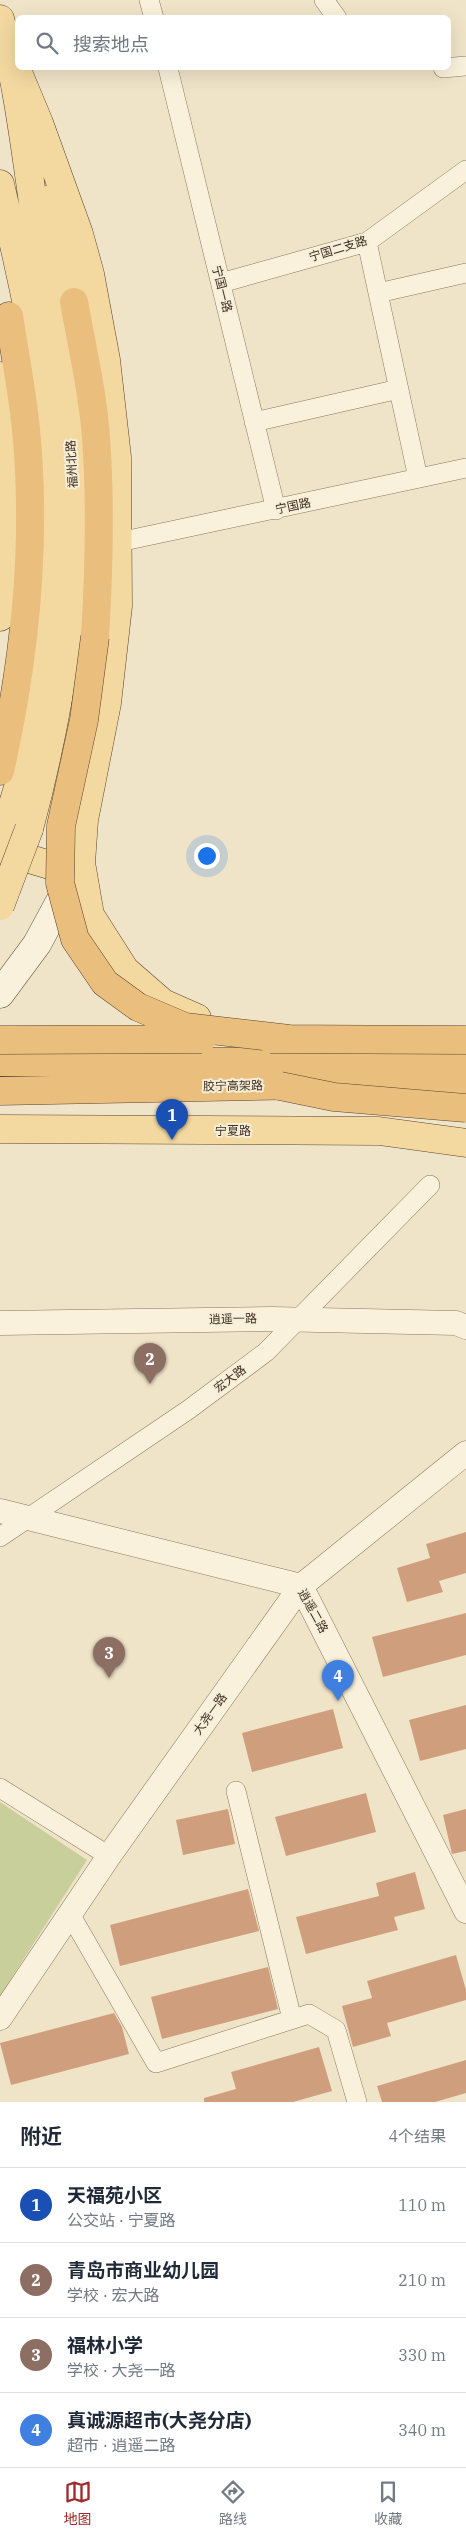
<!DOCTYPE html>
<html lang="zh">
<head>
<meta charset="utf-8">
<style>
	:root { --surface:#fff; --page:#f6f6f7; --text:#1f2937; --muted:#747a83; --line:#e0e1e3; --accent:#9e2a2b }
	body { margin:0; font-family:"IBM Plex Serif","Noto Sans SC",serif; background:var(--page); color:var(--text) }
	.you { position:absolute; left:206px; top:855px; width:18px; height:18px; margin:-12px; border:4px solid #fff; border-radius:50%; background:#1a73e8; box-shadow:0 0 0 8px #1a73e833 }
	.badge { display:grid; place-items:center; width:32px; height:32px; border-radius:50%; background:var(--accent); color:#fff; font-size:16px; font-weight:700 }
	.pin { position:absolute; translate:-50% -41px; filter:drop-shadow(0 1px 2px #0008) }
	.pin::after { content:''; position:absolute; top:26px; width:18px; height:15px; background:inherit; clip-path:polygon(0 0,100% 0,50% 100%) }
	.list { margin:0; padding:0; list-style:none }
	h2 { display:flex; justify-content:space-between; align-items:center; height:65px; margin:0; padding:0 20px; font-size:21px }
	h2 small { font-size:16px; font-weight:400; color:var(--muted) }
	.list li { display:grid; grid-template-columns:32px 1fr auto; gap:15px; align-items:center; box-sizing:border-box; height:75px; padding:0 20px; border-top:1px solid var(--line) }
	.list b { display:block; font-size:19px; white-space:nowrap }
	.list p { margin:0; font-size:16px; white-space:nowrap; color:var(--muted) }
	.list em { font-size:16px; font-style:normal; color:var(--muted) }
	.icon { flex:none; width:28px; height:28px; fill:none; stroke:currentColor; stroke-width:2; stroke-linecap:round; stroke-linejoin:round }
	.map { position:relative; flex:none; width:466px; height:2102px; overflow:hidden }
	.search { position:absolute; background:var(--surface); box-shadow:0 5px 20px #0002; left:15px; right:15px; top:15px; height:55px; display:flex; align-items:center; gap:12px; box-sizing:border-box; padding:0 18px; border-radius:8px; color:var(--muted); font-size:19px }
	.sheet { height:365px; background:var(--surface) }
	nav { display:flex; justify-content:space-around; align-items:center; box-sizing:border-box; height:70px; border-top:1px solid var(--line); background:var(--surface); font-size:14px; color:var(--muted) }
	nav a { display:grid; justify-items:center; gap:2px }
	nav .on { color:var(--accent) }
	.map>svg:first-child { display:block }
	.green { fill:#c9cf9b }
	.building { fill:#cf9f7d }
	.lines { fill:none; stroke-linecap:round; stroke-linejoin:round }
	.minor-casing { stroke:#8d765c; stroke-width:20 }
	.tertiary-casing { stroke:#8d765c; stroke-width:25 }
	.secondary-casing { stroke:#6f573f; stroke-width:29 }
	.primary-casing { stroke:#5b4430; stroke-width:29 }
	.trunk-casing { stroke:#5b4430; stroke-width:29 }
	.minor { stroke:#faf1dc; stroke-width:19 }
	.tertiary { stroke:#faf1dc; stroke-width:24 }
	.secondary { stroke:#faf1dc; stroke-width:28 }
	.primary { stroke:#f3d9a0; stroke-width:28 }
	.trunk { stroke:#eabe7c; stroke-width:28 }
	.primary-bridge-casing { stroke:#5b4430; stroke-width:29; stroke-linecap:butt }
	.trunk-bridge-casing { stroke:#5b4430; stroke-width:29; stroke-linecap:butt }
	.primary-bridge { stroke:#f3d9a0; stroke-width:28 }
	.trunk-bridge { stroke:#eabe7c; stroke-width:28 }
	.labels { text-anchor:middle; stroke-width:4; stroke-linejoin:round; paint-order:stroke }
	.street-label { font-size:12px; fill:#3d2e20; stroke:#f7eed8 }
</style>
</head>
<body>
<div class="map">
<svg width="466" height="2102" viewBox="0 0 466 2102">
	<rect width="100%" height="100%" fill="#f0e4c8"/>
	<path class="green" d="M 0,1802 L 87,1860 L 0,1996 Z"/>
	<path class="building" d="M 466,1532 L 466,1573 L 439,1581 L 443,1592 L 407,1602 L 397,1568 L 430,1558 L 426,1544 Z
		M 466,1613 L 466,1655 L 383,1677 L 372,1637 Z
		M 466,1705 L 466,1749 L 420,1761 L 409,1720 Z
		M 333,1709 L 343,1748 L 252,1772 L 242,1733 Z
		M 366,1793 L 376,1832 L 286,1856 L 275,1817 Z
		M 228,1809 L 235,1844 L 183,1855 L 176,1820 Z
		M 466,1809 L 466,1851 L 452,1854 L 443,1815 Z
		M 415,1872 L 425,1909 L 394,1917 L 398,1930 L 306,1954 L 296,1917 L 379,1896 L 376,1883 Z
		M 248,1889 L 259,1931 L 120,1966 L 110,1925 Z
		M 456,1955 L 466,1990 L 466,2000 L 387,2023 L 391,2036 L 353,2047 L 342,2006 L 372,1998 L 367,1981 Z
		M 268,1967 L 278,2009 L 162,2039 L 151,1997 Z
		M 114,2013 L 122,2027 L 129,2054 L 11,2085 L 0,2043 Z
		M 319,2047 L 332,2091 L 293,2102 L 204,2102 L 204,2098 L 236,2089 L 231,2072 Z
		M 466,2060 L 466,2093 L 435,2102 L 382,2102 L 377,2086 Z"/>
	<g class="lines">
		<g class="minor-casing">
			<path id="minor" d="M 149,0 L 154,18
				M 324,0 L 337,18
				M 168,68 L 276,510
				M 443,68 L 466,66
				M 367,242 L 418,478
				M 221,283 L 367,242 L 466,170
				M 378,293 L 466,273
				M 254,422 L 399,389
				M 119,542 L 466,468
				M 0,1537 L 188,1410 L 266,1352 L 430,1185
				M 0,1788 L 109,1856
				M 236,1791 L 292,2019
				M 70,1914 L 156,2063 L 309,2014 L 336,2030 L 357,2102"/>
		</g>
		<g class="tertiary-casing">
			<path id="tertiary" d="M 0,1323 L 272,1319 L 456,1323 L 466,1327
				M 0,1511 L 301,1586 L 466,1911
				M 0,2018 L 109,1856 L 301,1586 L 466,1453"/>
		</g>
		<g class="secondary-casing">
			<path id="secondary" d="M 0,994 L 37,944 L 71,881"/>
		</g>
		<g class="primary-casing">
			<path id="primary" d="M 0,19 C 20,91 27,168 39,242 C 50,310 67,377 72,445 C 82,578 63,701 29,829
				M 9,51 L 39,123 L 79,234 L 90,274 L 106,360 L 117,457 L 118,606 L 107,703 L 84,820 L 81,863 L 90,915 L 125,970 L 163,1003 L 197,1018
				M 0,184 C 21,275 44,369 49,462 C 56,589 46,722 0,841
				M 53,198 L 74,302
				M 0,376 L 6,472 L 4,596 L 0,617
				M 0,850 L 53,866 L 75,868 L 81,863
				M 0,1129 L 379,1131 L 466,1143"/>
		</g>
		<g class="trunk-casing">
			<path id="trunk" d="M 74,302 C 82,347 93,393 96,438 C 101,504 99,571 95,637
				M 0,771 C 25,660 37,543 26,429 C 22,391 15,354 9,316
				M 0,1062 L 466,1061
				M 0,1091 L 466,1082"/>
		</g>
		<use href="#minor" class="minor"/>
		<use href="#tertiary" class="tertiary"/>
		<use href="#secondary" class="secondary"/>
		<use href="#primary" class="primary"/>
		<use href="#trunk" class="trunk"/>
		<g class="primary-bridge-casing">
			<path id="primary-bridge" d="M 0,906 L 29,829"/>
		</g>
		<g class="trunk-bridge-casing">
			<path id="trunk-bridge" d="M 95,637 L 84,720 L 61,826 L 60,883 L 75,939 L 105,983 L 138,1007 L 185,1027 L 289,1039
				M 270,1039 L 466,1040
				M 0,1040 L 202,1039
				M 280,1086 L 334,1097 L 466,1108"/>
		</g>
		<use href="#primary-bridge" class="primary-bridge"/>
		<use href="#trunk-bridge" class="trunk-bridge"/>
	</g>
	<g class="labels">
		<g class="street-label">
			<text transform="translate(338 249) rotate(-17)" y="4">宁国二支路</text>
			<text transform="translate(222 289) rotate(76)" y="4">宁国一路</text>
			<text transform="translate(72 464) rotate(-93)" y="4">福州北路</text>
			<text transform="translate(293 506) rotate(-12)" y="4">宁国路</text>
			<text transform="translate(233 1086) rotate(-1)" y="4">胶宁高架路</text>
			<text x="233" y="1135">宁夏路</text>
			<text transform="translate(233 1319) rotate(-1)" y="4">逍遥一路</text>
			<text transform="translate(230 1379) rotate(-37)" y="4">宏大路</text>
			<text transform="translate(313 1611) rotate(61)" y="4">逍遥二路</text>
			<text transform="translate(210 1714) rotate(-54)" y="4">大尧一路</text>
		</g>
	</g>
</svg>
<div class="you"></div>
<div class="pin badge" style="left:172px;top:1140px;background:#1a4fb4">1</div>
<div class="pin badge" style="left:150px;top:1384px;background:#8d6e63">2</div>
<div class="pin badge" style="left:109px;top:1678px;background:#8d6e63">3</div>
<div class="pin badge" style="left:338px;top:1701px;background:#3f7fe0">4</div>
<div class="search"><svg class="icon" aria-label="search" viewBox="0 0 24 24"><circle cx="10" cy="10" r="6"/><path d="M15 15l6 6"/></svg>搜索地点</div>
</div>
<section class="sheet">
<h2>附近<small>4个结果</small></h2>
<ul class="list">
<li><span class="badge" style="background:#1a4fb4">1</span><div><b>天福苑小区</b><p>公交站 · 宁夏路</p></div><em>110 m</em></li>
<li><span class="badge" style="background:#8d6e63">2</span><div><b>青岛市商业幼儿园</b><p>学校 · 宏大路</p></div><em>210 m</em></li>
<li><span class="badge" style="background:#8d6e63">3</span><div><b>福林小学</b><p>学校 · 大尧一路</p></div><em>330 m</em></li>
<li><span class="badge" style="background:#3f7fe0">4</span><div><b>真诚源超市(大尧分店)</b><p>超市 · 逍遥二路</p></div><em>340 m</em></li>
</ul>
</section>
<nav>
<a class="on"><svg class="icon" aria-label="map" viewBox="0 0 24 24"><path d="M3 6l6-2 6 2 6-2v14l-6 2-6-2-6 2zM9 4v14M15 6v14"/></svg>地图</a>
<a><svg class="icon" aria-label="directions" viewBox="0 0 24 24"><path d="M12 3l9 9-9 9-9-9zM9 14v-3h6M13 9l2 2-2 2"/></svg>路线</a>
<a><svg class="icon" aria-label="saved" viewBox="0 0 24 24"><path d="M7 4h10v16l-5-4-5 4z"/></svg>收藏</a>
</nav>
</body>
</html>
